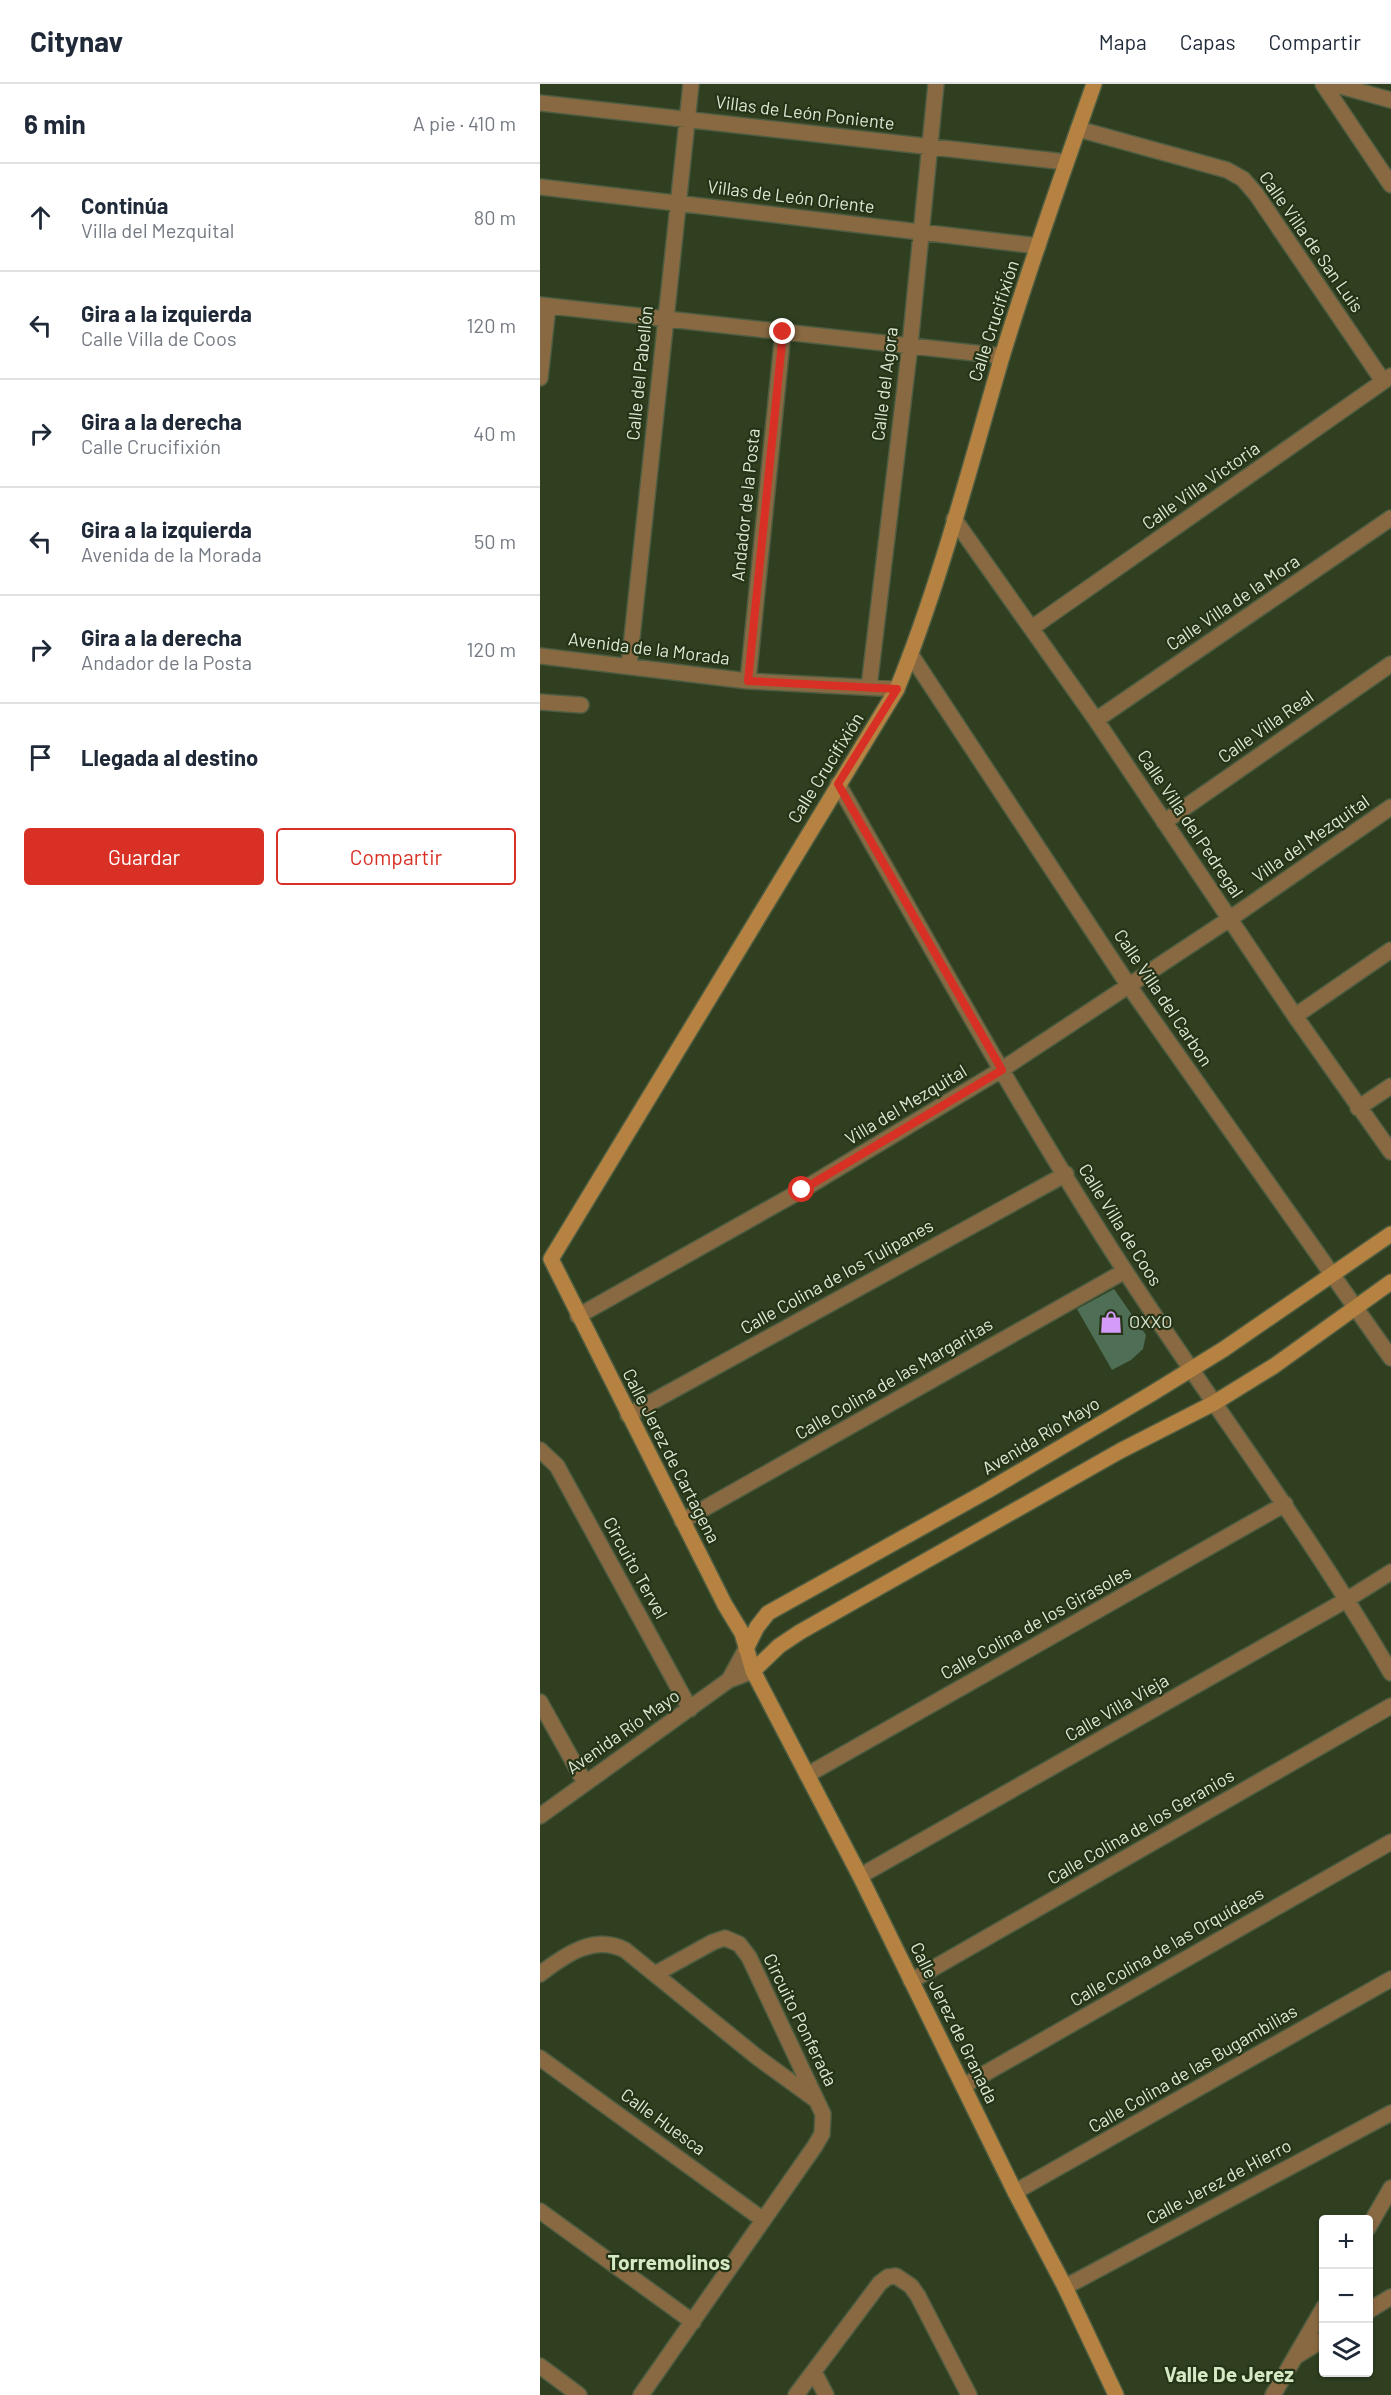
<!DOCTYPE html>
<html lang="es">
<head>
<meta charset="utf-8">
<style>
	:root { --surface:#fff; --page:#f2f2f3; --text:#1f2937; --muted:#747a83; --line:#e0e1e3; --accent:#d93025 }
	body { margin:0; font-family:Barlow,sans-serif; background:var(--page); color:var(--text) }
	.controls { position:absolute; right:18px; bottom:18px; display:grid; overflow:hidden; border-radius:6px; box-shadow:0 2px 4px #0004 }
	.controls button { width:54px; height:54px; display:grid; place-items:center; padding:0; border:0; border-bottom:2px solid var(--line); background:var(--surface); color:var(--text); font:30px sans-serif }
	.stop { position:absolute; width:18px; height:18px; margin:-14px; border:4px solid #d93025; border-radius:50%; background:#fff }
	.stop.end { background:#d93025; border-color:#fff; box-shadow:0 2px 6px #0008 }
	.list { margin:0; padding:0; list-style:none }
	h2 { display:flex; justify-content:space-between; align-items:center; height:78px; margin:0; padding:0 24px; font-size:26px }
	h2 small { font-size:20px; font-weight:400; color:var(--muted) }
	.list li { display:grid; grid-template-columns:39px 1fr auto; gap:18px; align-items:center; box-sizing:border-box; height:108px; padding:0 24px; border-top:2px solid var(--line) }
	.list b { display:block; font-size:22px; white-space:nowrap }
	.list p { margin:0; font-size:20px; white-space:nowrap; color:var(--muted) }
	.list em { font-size:20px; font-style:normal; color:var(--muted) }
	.actions { display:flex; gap:12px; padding:18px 24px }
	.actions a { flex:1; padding:14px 0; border:2px solid var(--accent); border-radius:6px; text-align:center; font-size:21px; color:var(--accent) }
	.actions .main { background:var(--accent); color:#fff }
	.icon { flex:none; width:33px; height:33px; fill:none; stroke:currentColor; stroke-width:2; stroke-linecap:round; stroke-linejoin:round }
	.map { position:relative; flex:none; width:851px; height:2311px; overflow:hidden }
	header { display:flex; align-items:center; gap:36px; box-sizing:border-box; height:84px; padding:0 30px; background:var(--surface); border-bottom:2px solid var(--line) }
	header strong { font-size:28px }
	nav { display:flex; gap:33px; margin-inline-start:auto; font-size:21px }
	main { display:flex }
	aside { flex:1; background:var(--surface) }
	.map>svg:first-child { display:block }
	.building { fill:#4e6f55 }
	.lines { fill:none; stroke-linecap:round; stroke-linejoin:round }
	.street-casing { stroke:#4e5d41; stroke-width:18 }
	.secondary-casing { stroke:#4e5d41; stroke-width:18 }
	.street { stroke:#896942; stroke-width:15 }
	.secondary { stroke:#b58241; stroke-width:15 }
	.route { stroke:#d93025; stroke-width:8 }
	.labels { text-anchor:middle; stroke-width:4.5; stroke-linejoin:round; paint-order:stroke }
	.street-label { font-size:18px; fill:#dde8d5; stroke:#253416 }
	.poi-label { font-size:18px; fill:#dde8d5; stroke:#253416; text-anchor:start }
	.quarter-label { font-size:21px; font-weight:bold; fill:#d5e9c4; stroke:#253416 }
</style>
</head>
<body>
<header>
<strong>Citynav</strong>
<nav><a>Mapa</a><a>Capas</a><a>Compartir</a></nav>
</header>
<main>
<aside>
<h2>6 min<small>A pie · 410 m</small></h2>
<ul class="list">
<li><svg class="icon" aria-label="ahead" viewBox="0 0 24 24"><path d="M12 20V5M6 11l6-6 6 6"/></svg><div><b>Continúa</b><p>Villa del Mezquital</p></div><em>80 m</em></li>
<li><svg class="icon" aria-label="left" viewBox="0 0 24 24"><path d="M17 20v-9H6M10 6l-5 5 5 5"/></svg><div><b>Gira a la izquierda</b><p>Calle Villa de Coos</p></div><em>120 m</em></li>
<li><svg class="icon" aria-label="right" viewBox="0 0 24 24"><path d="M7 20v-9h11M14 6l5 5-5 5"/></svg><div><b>Gira a la derecha</b><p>Calle Crucifixión</p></div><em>40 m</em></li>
<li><svg class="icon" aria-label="left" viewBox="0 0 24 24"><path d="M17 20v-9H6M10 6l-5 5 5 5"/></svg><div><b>Gira a la izquierda</b><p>Avenida de la Morada</p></div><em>50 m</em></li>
<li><svg class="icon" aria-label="right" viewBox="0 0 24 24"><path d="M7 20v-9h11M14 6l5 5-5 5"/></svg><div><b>Gira a la derecha</b><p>Andador de la Posta</p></div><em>120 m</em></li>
<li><svg class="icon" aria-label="arrive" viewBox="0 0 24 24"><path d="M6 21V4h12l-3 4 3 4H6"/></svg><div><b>Llegada al destino</b></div></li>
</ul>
<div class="actions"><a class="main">Guardar</a><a>Compartir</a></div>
</aside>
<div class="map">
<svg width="851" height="2311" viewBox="0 0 851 2311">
	<rect width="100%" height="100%" fill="#2f3f20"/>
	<path class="building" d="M 574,1205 L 606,1251 L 603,1265 L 591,1276 L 572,1286 L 537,1225 Z"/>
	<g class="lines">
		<g class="street-casing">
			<path id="street" d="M 783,0 L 851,101
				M 793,0 L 851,16
				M 0,19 L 526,78
				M 538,45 L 687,86 L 703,95 L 716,110 L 843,297
				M 0,103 L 498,162
				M 0,221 L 462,272
				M 0,294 L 8,222
				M 414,435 L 556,636 L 755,932 L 851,1068
				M 493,543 L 851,292
				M 371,571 L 589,902 L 851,1274
				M 0,572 L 208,597 L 357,605
				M 89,582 L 151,0
				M 208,597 L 243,248
				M 329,603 L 370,261 L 396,0
				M 0,618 L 41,621
				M 556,636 L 851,434
				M 298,700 C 392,864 483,1031 587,1190 C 674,1323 771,1451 851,1589
				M 624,738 L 851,580
				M 755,932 L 851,866
				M 818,1024 L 851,1002
				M 38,1232 L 262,1106 L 461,986 L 691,834 L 851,723
				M 88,1331 L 526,1090
				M 0,1366 L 17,1382 L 150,1625
				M 142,1437 L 585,1187
				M 189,1596 L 206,1565
				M 0,1618 L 45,1699
				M 267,1691 L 745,1420
				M 0,1732 L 189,1596 L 213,1587
				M 320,1792 L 808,1515 L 851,1488
				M 0,1890 C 25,1871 54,1850 85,1866 L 217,1973 L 276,2016
				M 371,1897 L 851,1622
				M 0,1974 L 222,2135
				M 423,2002 L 851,1758
				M 475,2108 L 851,1895
				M 0,2127 L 153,2238
				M 828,2144 L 851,2104
				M 525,2203 L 851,2029
				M 828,2227 L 851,2213
				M 758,2271 L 784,2255
				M 0,2282 L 39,2311
				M 274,2288 L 286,2311
				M 101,2311 L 275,2062 L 282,2050 L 283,2030 L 209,1873 L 199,1860 L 185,1854 L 173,1858 L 115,1890
				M 256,2311 L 340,2199 L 348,2193 L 356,2192 L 371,2202 L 378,2212 L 429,2311
				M 733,2311 L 784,2223"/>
		</g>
		<g class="secondary-casing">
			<path id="secondary" d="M 554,0 C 522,91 489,183 461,276 C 429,386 400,499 357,605 L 11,1175 L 185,1521 L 202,1549 L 213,1587 L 320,1792 L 475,2108 L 525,2203 L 576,2311
				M 206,1565 L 217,1543 L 228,1529 L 447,1407 L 611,1310 L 684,1265 L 851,1150
				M 213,1587 L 239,1562 L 260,1548 L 580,1367 L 674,1319 L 734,1282 L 851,1198"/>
		</g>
		<use href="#street" class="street"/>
		<use href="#secondary" class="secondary"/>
	</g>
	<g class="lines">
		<path class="route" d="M 243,248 L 208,597 L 357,605 L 298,700 L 462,986 L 262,1106"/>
	</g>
	<defs>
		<g id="shop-bare" transform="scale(1.8)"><path d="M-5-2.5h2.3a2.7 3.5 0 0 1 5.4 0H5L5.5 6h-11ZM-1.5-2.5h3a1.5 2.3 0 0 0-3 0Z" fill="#d59bfb" stroke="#253416" stroke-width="2.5" paint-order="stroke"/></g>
	</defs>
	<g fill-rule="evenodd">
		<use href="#shop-bare" x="571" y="1238"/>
	</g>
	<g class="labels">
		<g class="street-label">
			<text transform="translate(265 29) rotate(7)" y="6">Villas de León Poniente</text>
			<text transform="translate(251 113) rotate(7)" y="6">Villas de León Oriente</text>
			<text transform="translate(771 158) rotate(55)" y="6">Calle Villa de San Luis</text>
			<text transform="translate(454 237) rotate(-72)" y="6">Calle Crucifixión</text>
			<text transform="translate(100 289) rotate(-84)" y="6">Calle del Pabellón</text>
			<text transform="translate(345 300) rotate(-83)" y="6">Calle del Agora</text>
			<text transform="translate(661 402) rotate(-35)" y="6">Calle Villa Victoria</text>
			<text transform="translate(206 421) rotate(-84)" y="6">Andador de la Posta</text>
			<text transform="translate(693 519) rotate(-34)" y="6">Calle Villa de la Mora</text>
			<text transform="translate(109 565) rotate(7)" y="6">Avenida de la Morada</text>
			<text transform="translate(726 643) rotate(-35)" y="6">Calle Villa Real</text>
			<text transform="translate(286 684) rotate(-58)" y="6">Calle Crucifixión</text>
			<text transform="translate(650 740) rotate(56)" y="6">Calle Villa del Pedregal</text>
			<text transform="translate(771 755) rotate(-35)" y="6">Villa del Mezquital</text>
			<text transform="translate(623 914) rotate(56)" y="6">Calle Villa del Carbon</text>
			<text transform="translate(366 1021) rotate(-31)" y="6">Villa del Mezquital</text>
			<text transform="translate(580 1141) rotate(58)" y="6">Calle Villa de Coos</text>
			<text transform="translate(297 1193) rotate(-29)" y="6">Calle Colina de los Tulipanes</text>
			<text transform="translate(354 1295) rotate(-30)" y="6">Calle Colina de las Margaritas</text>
			<text transform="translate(501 1352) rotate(-31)" y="6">Avenida Río Mayo</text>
			<text transform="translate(131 1372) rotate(63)" y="6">Calle Jerez de Cartagena</text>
			<text transform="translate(95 1484) rotate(61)" y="6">Circuito Tervel</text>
			<text transform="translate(496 1539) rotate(-29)" y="6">Calle Colina de los Girasoles</text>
			<text transform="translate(577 1624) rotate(-30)" y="6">Calle Villa Vieja</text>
			<text transform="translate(83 1648) rotate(-35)" y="6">Avenida Río Mayo</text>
			<text transform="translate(601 1743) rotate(-30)" y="6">Calle Colina de los Geranios</text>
			<text transform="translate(627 1863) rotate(-30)" y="6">Calle Colina de las Orquídeas</text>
			<text transform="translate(260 1936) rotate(64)" y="6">Circuito Ponferada</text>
			<text transform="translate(414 1939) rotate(64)" y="6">Calle Jerez de Granada</text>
			<text transform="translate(653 1985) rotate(-30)" y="6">Calle Colina de las Bugambilias</text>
			<text transform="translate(123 2038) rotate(36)" y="6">Calle Huesca</text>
			<text transform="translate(679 2098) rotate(-28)" y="6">Calle Jerez de Hierro</text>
		</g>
		<g class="poi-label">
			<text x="589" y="1244">OXXO</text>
		</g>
		<g class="quarter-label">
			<text x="129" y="2186">Torremolinos</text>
			<text x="689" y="2298">Valle De Jerez</text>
		</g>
	</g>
</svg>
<div class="controls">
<button>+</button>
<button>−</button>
<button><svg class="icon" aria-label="layers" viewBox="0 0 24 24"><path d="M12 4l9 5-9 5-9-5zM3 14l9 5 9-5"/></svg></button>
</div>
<div class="stop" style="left:262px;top:1106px"></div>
<div class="stop end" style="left:243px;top:248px"></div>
</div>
</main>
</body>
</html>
